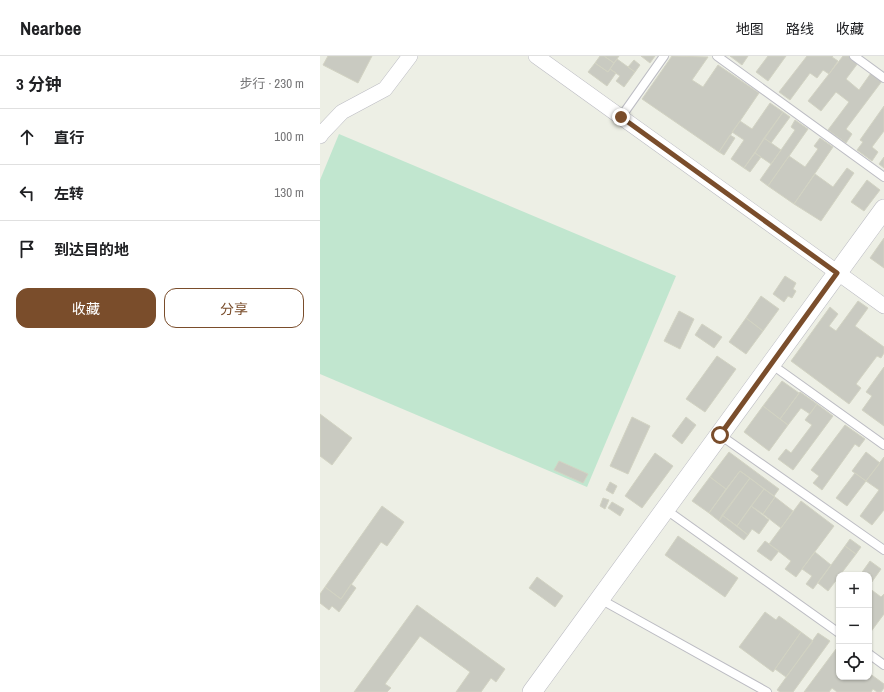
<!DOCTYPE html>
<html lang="zh">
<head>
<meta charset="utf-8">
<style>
	:root { --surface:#fff; --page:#f6f6f6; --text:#202124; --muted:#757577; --line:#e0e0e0; --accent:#7a4d2b }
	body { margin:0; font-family:"Archivo Narrow","Noto Sans SC",sans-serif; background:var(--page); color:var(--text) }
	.controls { position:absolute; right:12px; bottom:12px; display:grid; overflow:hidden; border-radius:8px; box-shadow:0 1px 3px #0004 }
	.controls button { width:36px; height:36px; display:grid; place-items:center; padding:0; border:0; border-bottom:1px solid var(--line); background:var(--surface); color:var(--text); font:20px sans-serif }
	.stop { position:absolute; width:12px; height:12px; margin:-9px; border:3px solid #7a4d2b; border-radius:50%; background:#fff }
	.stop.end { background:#7a4d2b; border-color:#fff; box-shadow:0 1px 4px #0008 }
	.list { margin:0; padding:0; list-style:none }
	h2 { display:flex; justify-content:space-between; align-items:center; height:52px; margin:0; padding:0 16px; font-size:17px }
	h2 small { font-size:13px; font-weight:400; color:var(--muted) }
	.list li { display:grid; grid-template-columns:26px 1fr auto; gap:12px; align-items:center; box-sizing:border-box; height:56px; padding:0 16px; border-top:1px solid var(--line) }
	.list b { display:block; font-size:15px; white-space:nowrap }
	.list em { font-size:13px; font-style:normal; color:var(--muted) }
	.actions { display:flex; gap:8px; padding:12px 16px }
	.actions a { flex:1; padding:9px 0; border:1px solid var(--accent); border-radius:12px; text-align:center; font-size:14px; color:var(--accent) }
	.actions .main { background:var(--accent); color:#fff }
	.icon { flex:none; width:22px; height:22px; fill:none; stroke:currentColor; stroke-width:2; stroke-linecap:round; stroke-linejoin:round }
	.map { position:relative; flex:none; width:564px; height:636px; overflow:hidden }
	header { display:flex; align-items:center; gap:24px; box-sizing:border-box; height:56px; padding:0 20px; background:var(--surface); border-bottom:1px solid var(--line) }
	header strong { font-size:19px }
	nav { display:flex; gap:22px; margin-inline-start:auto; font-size:14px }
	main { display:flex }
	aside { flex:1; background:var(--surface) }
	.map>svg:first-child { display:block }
	.green { fill:#c1e6cf }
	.building { fill:#c9cac1; stroke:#d2d3c3 }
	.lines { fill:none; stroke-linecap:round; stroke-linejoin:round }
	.service-casing { stroke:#bcbcc3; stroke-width:10 }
	.minor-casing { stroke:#bcbcc3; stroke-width:16 }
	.tertiary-casing { stroke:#bcbcc3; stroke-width:20 }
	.service { stroke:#fff; stroke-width:8 }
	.minor { stroke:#fff; stroke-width:15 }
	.tertiary { stroke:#fff; stroke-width:19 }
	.route { stroke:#7a4d2b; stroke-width:5 }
</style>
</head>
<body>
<header>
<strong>Nearbee</strong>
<nav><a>地图</a><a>路线</a><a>收藏</a></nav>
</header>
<main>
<aside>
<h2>3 分钟<small>步行 · 230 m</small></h2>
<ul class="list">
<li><svg class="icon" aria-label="ahead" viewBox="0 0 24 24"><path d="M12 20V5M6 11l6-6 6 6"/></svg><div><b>直行</b></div><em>100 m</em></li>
<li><svg class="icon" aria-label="left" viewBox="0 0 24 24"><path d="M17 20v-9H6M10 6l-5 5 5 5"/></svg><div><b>左转</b></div><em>130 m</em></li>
<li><svg class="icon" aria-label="arrive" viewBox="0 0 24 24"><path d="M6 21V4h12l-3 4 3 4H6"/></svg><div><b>到达目的地</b></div></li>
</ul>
<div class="actions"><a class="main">收藏</a><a>分享</a></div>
</aside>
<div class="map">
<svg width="564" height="636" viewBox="0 0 564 636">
	<rect width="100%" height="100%" fill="#edefe5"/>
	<path class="green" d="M 19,78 L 356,220 L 267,431 L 0,318 L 0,124 Z"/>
	<path class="building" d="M 8,0 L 52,0 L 38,27 L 3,9 Z
		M 280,0 L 284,0 L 294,7 L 288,16 L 275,7 Z
		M 284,0 L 299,0 L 294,7 Z
		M 321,0 L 335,0 L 330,7 Z
		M 352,0 L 388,1 L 372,24 L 383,31 L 398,9 L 439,37 L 399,96 L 322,43 Z
		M 410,0 L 428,0 L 422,9 Z
		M 448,0 L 466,0 L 448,25 L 436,16 Z
		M 487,0 L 513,0 L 512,1 L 518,5 L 509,18 L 503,14 L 497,22 L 490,17 L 470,44 L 459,36 Z
		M 523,0 L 529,0 L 538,7 L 526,23 L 539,34 L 551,17 L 562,25 L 526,73 L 532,78 L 526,87 L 508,74 L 529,46 L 516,36 L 501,55 L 488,45 Z
		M 297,3 L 315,16 L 304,31 L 296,25 L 300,20 L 290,13 Z
		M 314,4 L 320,9 L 315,16 L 308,11 Z
		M 275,7 L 288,16 L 290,13 L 296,17 L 287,30 L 268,16 Z
		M 450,47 L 463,56 L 424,112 L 411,103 L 424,84 L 412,76 L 420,65 L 432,73 Z
		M 564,50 L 564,75 L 552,91 L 558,96 L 552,105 L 537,94 L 543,86 L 540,84 Z
		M 463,56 L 470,61 L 451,87 L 444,82 Z
		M 475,64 L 488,73 L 448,130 L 440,124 L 475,74 L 471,71 Z
		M 410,79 L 415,82 L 404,99 L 399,96 Z
		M 444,82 L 461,94 L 451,108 L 435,97 Z
		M 500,82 L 513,91 L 474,148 L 448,130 L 469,100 L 485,111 L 498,93 L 494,90 Z
		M 435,97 L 441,101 L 430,116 L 424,112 Z
		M 564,101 L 564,112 L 559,108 Z
		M 527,112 L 534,117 L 501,165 L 474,148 L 495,118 L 513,131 Z
		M 547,124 L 560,134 L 544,155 L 531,146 Z
		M 564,182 L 564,212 L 550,202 Z
		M 465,220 L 476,227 L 473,233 L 476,235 L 472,242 L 468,240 L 464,246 L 453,238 Z
		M 441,240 L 459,253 L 443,275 L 426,262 Z
		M 538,245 L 548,252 L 535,270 L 564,291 L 564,297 L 561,302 L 557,300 L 536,328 L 541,332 L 529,348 L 471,305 L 510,251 L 518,258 L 509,270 L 516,275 Z
		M 359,255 L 374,263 L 360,293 L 344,285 Z
		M 426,262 L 443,275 L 426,298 L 409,286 Z
		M 382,268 L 402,281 L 394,292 L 375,279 Z
		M 397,300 L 416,313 L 385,356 L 366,343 Z
		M 564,311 L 564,370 L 542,354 L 552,340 L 546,336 Z
		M 462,325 L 479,337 L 460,363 L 443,350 Z
		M 480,336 L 497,348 L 490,358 L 481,352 L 468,369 L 460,363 Z
		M 497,348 L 513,360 L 473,414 L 458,403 L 466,393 L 471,397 L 492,369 L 485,364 Z
		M 443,350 L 468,369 L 449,395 L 424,376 Z
		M 0,358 L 32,382 L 12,409 L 0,400 Z
		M 312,361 L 330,370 L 308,418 L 290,410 Z
		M 366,361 L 376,369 L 362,388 L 352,380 Z
		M 525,369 L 545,383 L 539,391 L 535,388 L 502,434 L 493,427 L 499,420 L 491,414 Z
		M 409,396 L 459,433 L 454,440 L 420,415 L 406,433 L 390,421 Z
		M 546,396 L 560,407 L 546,425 L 532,415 Z
		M 335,397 L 353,410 L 322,452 L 305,440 Z
		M 564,401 L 564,454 L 552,469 L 540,460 L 559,434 L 546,425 Z
		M 239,405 L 268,418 L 263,427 L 234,414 Z
		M 420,415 L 430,422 L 399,465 L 389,457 Z
		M 535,417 L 546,425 L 527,450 L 516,442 Z
		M 390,421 L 406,433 L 389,457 L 372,445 Z
		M 430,422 L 444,433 L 417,470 L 402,459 Z
		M 290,426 L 297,430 L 293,438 L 286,434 Z
		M 444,433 L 455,441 L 443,458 L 431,450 Z
		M 455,441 L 473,455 L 461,472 L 443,458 Z
		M 283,442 L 289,444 L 285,453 L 280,450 Z
		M 481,445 L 514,470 L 476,521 L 465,513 L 471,505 L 449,488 Z
		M 292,446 L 304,453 L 300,460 L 288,452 Z
		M 62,450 L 84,466 L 67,490 L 61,486 L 21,543 L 5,531 Z
		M 431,450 L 449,464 L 439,478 L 432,473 L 428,479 L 417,470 Z
		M 402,459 L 428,479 L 424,484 L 399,465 Z
		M 358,480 L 418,522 L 405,541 L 345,499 Z
		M 530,483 L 541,491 L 536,498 L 525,490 Z
		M 445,485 L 459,495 L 451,505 L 437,495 Z
		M 525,490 L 536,498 L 508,535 L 498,527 Z
		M 495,496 L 511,509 L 493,533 L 486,528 L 492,520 L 482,513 Z
		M 550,505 L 561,513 L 549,530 L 549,519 L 540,519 Z
		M 217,521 L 243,540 L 235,551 L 209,532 Z
		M 31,528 L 36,532 L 19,556 L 12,550 L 9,554 L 0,547 L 0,538 L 5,531 L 21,543 Z
		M 549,532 L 561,541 L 564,538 L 564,558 L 550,577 L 549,576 Z
		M 97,549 L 185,613 L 176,626 L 171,622 L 161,636 L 136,636 L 150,616 L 100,580 L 65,628 L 71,632 L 67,636 L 34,636 Z
		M 445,556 L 456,564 L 459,560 L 481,576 L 453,616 L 419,591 Z
		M 481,576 L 493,585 L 466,621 L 455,613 Z
		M 498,577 L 510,585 L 473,636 L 460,636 L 457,634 Z
		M 516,593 L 519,595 L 519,621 L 549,621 L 549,617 L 564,628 L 564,632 L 561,636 L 557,636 L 553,633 L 551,636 L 517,636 L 512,632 L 509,636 L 484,636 Z"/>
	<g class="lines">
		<g class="service-casing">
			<path id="service" d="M 397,0 L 564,121
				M 534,0 L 564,22
				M 301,61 L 344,0
				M 451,308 L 564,389
				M 400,379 L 564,494
				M 345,453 L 519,577
				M 280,543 L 447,636
				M 549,598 L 564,609"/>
		</g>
		<g class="minor-casing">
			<path id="minor" d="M 216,0 L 564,250
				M 0,80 L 2,77 L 22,56 L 65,33 L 90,0"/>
		</g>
		<g class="tertiary-casing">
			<path id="tertiary" d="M 212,636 L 564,153"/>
		</g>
		<use href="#service" class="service"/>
		<use href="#minor" class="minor"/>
		<use href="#tertiary" class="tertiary"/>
	</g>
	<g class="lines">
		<path class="route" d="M 301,61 L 517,217 L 400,379"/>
	</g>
</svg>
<div class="controls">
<button>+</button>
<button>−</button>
<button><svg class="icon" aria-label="locate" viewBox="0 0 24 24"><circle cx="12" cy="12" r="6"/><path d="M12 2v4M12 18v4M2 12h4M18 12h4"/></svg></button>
</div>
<div class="stop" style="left:400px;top:379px"></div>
<div class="stop end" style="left:301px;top:61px"></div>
</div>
</main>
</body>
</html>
